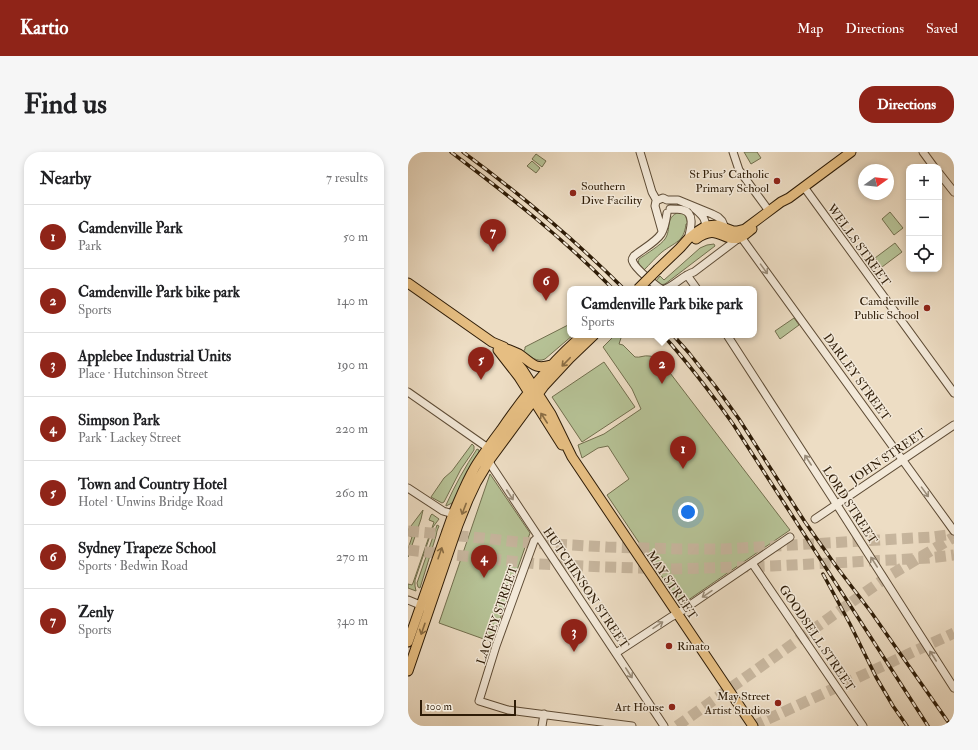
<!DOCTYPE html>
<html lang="en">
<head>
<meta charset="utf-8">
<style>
	:root { --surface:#fff; --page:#f6f6f6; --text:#202124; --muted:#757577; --line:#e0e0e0; --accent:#8f2418 }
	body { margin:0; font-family:"IM FELL Double Pica",serif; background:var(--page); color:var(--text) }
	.controls { position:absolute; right:12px; top:12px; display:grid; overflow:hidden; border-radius:8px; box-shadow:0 2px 6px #0003 }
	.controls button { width:36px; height:36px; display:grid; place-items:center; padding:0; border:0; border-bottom:1px solid var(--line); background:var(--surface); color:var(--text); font:20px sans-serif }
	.compass { position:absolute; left:450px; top:12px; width:36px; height:36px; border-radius:50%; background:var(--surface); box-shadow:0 2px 6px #0003; rotate:75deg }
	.scale { position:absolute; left:12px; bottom:10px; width:96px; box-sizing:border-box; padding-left:4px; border:2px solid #2e1c07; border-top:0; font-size:11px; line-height:14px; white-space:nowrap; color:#2e1c07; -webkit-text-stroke:3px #f3e9d9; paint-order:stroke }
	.you { position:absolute; left:280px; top:360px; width:14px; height:14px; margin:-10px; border:3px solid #fff; border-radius:50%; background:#1a73e8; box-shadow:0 0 0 6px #1a73e833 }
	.badge { display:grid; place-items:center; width:26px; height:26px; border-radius:50%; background:var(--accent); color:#fff; font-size:13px; font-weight:700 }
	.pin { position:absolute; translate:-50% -33px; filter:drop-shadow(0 1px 2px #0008) }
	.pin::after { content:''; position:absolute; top:21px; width:14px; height:12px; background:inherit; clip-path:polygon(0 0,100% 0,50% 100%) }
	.popup { position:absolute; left:159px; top:134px; width:190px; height:52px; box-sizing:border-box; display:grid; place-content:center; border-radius:8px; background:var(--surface); filter:drop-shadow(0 1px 3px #0005); font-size:13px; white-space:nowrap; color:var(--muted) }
	.popup b { font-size:15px; color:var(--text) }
	.popup::after { content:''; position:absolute; left:50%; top:100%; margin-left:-8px; border:8px solid transparent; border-top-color:var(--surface) }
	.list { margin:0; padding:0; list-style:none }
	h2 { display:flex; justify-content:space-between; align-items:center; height:52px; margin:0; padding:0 16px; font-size:17px }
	h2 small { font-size:13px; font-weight:400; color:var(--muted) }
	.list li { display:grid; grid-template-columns:26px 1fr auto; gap:12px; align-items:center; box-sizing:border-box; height:64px; padding:0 16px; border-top:1px solid var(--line) }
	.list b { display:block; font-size:15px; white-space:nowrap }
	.list p { margin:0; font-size:13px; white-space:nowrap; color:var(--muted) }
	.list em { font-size:13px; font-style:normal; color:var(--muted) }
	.icon { flex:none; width:22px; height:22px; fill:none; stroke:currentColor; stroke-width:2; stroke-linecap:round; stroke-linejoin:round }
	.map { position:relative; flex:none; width:546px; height:574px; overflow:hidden; border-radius:16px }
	header { display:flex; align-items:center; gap:24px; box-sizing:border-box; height:56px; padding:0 20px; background:var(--accent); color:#fff }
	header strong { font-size:19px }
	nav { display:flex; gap:22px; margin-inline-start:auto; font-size:14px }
	.intro { display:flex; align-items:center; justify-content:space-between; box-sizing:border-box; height:96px; padding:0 24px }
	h1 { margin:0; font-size:28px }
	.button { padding:10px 18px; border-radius:16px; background:var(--accent); color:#fff; font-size:14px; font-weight:700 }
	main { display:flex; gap:24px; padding:0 24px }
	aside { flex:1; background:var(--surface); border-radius:16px; box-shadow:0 2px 6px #0003 }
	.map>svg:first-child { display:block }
	.green { fill:#b6c296; stroke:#726f4e }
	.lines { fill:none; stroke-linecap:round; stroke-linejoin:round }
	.highway-tunnel { stroke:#c7b69e; stroke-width:11; stroke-dasharray:11 5.5; stroke-linecap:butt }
	.minor-casing { stroke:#5e4c36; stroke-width:9 }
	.major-casing { stroke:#2e1c07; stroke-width:11 }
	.minor { stroke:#f3e9d9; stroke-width:7 }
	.major { stroke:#e6be82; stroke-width:9 }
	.rail-casing { stroke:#2e1c07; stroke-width:3.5 }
	.rail { stroke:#f3e9d9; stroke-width:2; stroke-dasharray:6; stroke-linecap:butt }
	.major-bridge-casing { stroke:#2e1c07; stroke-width:11; stroke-linecap:butt }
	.major-bridge { stroke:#e6be82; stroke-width:9 }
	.oneway { stroke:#9a8d7a }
	.oneway2 { stroke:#8a6d44 }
	.poi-dot { fill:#8f2418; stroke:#f3e9d9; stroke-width:1.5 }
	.labels { text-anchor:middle; stroke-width:3; stroke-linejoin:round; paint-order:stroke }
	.poi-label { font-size:12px; fill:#2e1c07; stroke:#f3e9d9; text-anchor:end }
	.street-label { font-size:12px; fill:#2e1c07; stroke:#f3e9d9 }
</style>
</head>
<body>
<header>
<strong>Kartio</strong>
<nav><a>Map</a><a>Directions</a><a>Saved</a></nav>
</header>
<div class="intro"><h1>Find us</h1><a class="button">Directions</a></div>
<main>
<aside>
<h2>Nearby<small>7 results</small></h2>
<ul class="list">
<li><span class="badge">1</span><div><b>Camdenville Park</b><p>Park</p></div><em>50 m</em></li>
<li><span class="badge">2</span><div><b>Camdenville Park bike park</b><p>Sports</p></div><em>140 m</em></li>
<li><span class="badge">3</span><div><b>Applebee Industrial Units</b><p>Place · Hutchinson Street</p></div><em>190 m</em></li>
<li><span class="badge">4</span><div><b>Simpson Park</b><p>Park · Lackey Street</p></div><em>220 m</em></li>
<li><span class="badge">5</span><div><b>Town and Country Hotel</b><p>Hotel · Unwins Bridge Road</p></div><em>260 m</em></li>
<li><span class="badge">6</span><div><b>Sydney Trapeze School</b><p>Sports · Bedwin Road</p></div><em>270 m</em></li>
<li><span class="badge">7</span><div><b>Zenly</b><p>Sports</p></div><em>340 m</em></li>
</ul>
</aside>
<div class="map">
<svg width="546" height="574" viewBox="0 0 546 574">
	<rect width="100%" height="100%" fill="#edddc4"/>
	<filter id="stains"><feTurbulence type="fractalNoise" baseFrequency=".005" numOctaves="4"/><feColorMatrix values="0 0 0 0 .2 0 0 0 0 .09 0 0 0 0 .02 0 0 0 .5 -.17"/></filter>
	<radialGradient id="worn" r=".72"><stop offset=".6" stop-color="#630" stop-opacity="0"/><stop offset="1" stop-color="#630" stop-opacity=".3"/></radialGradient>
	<path class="green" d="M 336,0 L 349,0 L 353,6 L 343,12 Z
		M 128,2 L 138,9 L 134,15 L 124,7 Z
		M 124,9 L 132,16 L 128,21 L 119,14 Z
		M 271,60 L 277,62 L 280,72 L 278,72 C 276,90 267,90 254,100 C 248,105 242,112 236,118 C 233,115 229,112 231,107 C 238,102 253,93 257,87 C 264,77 256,66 271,60 Z
		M 482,60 L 495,76 L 486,83 L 474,67 Z
		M 487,91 L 494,100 L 474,115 L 467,106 Z
		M 306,92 L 307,94 L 257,132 L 253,133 L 248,129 L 252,124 L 256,128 L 292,96 L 299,93 Z
		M 386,166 L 391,173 L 372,187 L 367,179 Z
		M 162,172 L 162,183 L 165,183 L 137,207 C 129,211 122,204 115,200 L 117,197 L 117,195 Z
		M 207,183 L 212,183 L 213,186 L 211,192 L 215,193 L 227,205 C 232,206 236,203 241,204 C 248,204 254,212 259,217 L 382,378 L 273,453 L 199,343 L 221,327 L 200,294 L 190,296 L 174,306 L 170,293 L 196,282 L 233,257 L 224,237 L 195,195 Z
		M 196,210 L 227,255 L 174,290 L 144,245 Z
		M 64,292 L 66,294 L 66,298 L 53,317 L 36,350 L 34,351 L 23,345 L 36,326 L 44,319 Z
		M 69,297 L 71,298 L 71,301 L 46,350 L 38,354 L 38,353 C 47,333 57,315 69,297 Z
		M 82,322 L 122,381 L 84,490 L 31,471 Z
		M 15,358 L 13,367 L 0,405 L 0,397 L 4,385 L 0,383 L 0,378 Z
		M 24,362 L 31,367 L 25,375 L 7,428 L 7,434 L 8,439 L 0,436 L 0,432 L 4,433 L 5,431 L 26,370 L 21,368 L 23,363 Z
		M 29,373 L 31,374 L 29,379 L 28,384 L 12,436 L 10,435 L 9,431 Z"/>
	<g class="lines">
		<path class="highway-tunnel" d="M 0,379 L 74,386 L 110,390 L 199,395 L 273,397 L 316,397 L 436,390 L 524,385 L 546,382
			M 0,398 L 131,412 L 196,415 L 262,417 L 364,414 L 521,406 L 546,403
			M 269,574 L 479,425 L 546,385
			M 345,574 L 546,481"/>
		<g class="minor-casing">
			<path id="minor" d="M 232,0 L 244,40 L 249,49
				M 325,0 L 331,18 L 361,59
				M 515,0 L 526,15
				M 531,21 L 546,40
				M 396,35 L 546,241
				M 286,56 C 295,64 299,67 297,79
				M 262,57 C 266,57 271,57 275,58 C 288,61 282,79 280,87
				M 254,79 L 247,54 L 248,49 L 250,48 L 255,46 L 259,48 L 270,48 L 304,62 L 310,65 L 314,69 L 317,76
				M 333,85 L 546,379
				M 279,123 L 289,137
				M 253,137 C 247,133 227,116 225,110 C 223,107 225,106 226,104 C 233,98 248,90 253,82 C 257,76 258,68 259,61
				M 257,137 C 268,133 275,123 286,120 L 331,86
				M 319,183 L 429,353 L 546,536
				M 0,240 L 80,296
				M 81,310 L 256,574
				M 0,336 L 35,359 L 45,362
				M 407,367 L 546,273
				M 130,385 L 126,389 L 88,494 L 71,549 L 100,558 L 224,574
				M 344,411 L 455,574
				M 0,448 L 17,455
				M 208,501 L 263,465 L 269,462 L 382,385
				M 134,574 L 136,562"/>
		</g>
		<g class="major-casing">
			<path id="major" d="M 288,87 C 310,71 314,90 331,86 C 335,85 340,80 344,77
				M 250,117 L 272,96 L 280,87 L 290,79 L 298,74 L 309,73 L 325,79 L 329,79 L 337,77 L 373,50 L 381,46 L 443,0
				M 0,131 L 84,190 L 96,195 L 114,217 L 143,262 L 164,305 L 345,574
				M 99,197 C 103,198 107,200 111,202 C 124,211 126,218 143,213
				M 90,198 L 111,225 L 154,293
				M 0,490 L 45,362 C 52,346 58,330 67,315 C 75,302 84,290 93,278 C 117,243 143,210 175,183
				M 0,519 L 50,373 L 60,348 L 68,331 L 83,306 L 136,234 L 162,206 L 186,183"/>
		</g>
		<use href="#minor" class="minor"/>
		<use href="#major" class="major"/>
		<g class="rail-casing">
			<path id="rail" d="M 43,0 C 100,43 155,86 205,137
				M 55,0 C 112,42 166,87 216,137
				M 255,183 C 280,211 303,241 325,272 L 520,574
				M 265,183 L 281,201 L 308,235 L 331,267 L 397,370 L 428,414 L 463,460 L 543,574
				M 415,422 L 442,472 L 468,525 L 485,554 L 499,574"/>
		</g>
		<use href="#rail" class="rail"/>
		<g class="major-bridge-casing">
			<path id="major-bridge" d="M 230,137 L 250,117"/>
		</g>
		<use href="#major-bridge" class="major-bridge"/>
	</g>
	<defs><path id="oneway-shaft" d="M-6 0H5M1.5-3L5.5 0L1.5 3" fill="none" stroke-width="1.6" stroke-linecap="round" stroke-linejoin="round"/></defs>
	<g class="oneway">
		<use href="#oneway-shaft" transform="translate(356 117) rotate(54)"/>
		<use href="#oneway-shaft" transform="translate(400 308) rotate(-123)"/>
		<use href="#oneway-shaft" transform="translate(517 340) rotate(54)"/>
		<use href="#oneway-shaft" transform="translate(102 343) rotate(57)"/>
		<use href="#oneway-shaft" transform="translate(466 410) rotate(-123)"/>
		<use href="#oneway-shaft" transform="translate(299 442) rotate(146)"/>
		<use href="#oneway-shaft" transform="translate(250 473) rotate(-34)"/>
		<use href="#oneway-shaft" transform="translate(525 504) rotate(-123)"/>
		<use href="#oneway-shaft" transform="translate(221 521) rotate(57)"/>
	</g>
	<g class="oneway2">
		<use href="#oneway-shaft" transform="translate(158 210) rotate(134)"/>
		<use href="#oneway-shaft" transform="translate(136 266) rotate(-123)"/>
		<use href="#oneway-shaft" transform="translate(56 357) rotate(111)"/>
		<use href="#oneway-shaft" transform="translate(32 401) rotate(-71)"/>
		<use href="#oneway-shaft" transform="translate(15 477) rotate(109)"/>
	</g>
	<g class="poi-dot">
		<circle cx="369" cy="29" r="4"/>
		<circle cx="165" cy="41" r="4"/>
		<circle cx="519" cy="156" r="4"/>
		<circle cx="261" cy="494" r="4"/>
		<circle cx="370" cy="551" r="4"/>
		<circle cx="264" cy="555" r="4"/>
	</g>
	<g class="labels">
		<g class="poi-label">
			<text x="361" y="26">St Pius' Catholic<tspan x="361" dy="14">Primary School</tspan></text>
			<text x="173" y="38" text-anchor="start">Southern<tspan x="173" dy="14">Dive Facility</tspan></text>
			<text x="511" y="153">Camdenville<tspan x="511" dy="14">Public School</tspan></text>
			<text x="269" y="498" text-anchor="start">Rinato</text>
			<text x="362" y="548">May Street<tspan x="362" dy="14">Artist Studios</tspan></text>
			<text x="256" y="559">Art House</text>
		</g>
		<g class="street-label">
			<text transform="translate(451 93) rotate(54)" y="4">WELLS STREET</text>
			<text transform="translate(449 225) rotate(54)" y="4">DARLEY STREET</text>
			<text transform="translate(480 304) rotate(-34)" y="4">JOHN STREET</text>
			<text transform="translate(442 353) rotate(57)" y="4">LORD STREET</text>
			<text transform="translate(264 433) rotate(56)" y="4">MAY STREET</text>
			<text transform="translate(178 436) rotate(56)" y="4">HUTCHINSON STREET</text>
			<text transform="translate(89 463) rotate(-71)" y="4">LACKEY STREET</text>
			<text transform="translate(409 486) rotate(56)" y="4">GOODSELL STREET</text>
		</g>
	</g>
	<rect width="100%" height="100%" filter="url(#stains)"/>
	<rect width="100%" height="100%" fill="url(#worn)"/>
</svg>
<div class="controls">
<button>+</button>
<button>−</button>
<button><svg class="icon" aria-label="locate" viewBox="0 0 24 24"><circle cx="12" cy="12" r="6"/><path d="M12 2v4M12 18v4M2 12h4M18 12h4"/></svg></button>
</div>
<svg class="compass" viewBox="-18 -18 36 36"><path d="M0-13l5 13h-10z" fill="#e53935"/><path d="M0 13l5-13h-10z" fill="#757577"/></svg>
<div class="scale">100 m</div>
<div class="you"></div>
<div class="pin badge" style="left:275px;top:317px">1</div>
<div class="pin badge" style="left:254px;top:232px">2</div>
<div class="popup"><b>Camdenville Park bike park</b>Sports</div>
<div class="pin badge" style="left:166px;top:500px">3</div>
<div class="pin badge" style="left:76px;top:426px">4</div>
<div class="pin badge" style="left:73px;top:228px">5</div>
<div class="pin badge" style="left:138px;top:149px">6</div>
<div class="pin badge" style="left:85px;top:100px">7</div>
</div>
</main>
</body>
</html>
